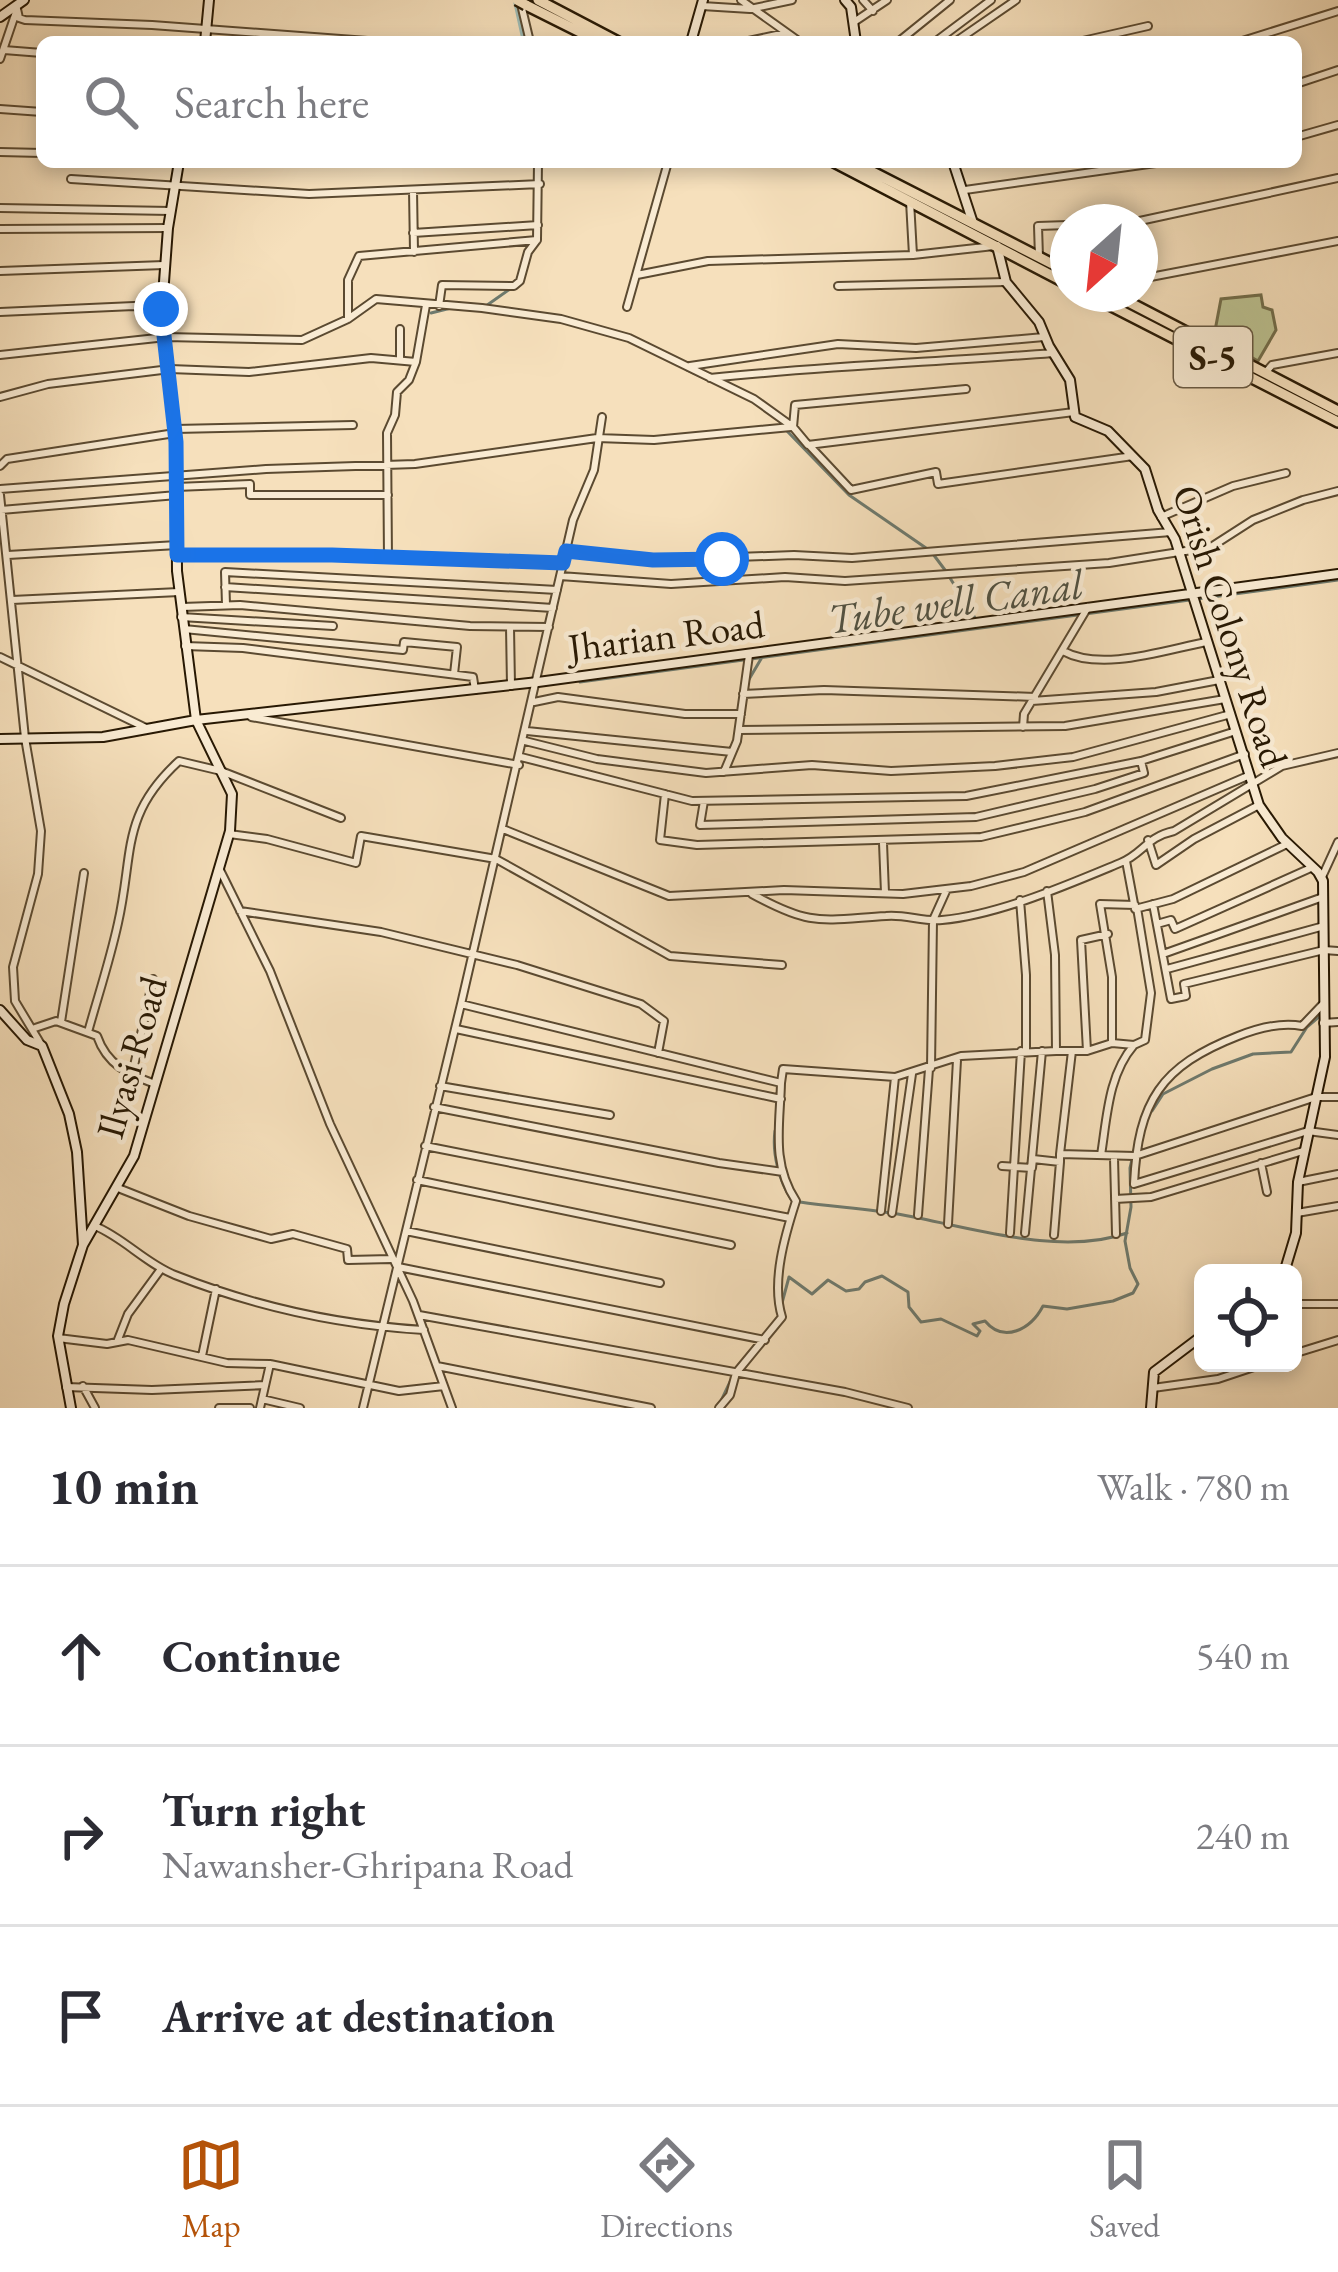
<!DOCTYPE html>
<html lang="en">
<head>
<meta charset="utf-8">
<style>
	:root { --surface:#fff; --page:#f2f2f3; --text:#2b2b33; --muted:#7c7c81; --line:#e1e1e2; --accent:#b45309 }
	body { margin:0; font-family:"EB Garamond",serif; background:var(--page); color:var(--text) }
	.controls { position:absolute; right:36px; bottom:36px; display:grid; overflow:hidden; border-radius:18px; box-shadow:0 6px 18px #0003 }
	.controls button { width:108px; height:108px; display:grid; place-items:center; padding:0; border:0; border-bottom:3px solid var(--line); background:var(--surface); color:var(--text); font:60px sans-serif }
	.compass { position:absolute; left:1050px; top:204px; width:108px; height:108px; border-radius:50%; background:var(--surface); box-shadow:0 6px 18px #0003; rotate:207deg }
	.stop { position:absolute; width:36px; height:36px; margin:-27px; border:9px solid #1a73e8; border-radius:50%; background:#fff }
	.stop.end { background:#1a73e8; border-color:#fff; box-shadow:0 3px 12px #0008 }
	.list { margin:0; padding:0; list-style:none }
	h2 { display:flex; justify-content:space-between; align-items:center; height:156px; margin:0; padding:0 48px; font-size:51px }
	h2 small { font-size:39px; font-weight:400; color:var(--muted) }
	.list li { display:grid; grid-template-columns:78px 1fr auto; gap:36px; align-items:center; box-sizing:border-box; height:180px; padding:0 48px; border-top:3px solid var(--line) }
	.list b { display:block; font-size:45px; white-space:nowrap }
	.list p { margin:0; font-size:39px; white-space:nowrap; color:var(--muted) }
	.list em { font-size:39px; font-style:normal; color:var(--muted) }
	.icon { flex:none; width:66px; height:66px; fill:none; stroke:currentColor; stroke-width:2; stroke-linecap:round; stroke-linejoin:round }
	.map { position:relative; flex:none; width:1338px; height:1408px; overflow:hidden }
	.search { position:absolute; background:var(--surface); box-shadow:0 6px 18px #0003; left:36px; right:36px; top:36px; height:132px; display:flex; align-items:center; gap:30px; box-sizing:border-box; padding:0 42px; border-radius:18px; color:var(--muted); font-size:45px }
	.sheet { height:696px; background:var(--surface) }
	nav { display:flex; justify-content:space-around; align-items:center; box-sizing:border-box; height:168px; border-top:3px solid var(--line); background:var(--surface); font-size:33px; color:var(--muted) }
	nav a { display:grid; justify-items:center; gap:6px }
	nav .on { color:var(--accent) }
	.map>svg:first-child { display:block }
	.green { fill:#bcc291; stroke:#726d4a; stroke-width:3 }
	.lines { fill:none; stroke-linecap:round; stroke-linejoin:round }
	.stream { stroke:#6e7a6e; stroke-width:3 }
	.canal { stroke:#9dbcb6; stroke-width:8 }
	.street-casing { stroke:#5b4a31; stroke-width:10 }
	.secondary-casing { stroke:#271803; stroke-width:12 }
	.primary-casing { stroke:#271803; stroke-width:14 }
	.street { stroke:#f9ebd3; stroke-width:6 }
	.secondary { stroke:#f9ebd3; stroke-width:8 }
	.primary { stroke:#f6e0bc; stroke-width:9 }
	.primary-bridge-casing { stroke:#271803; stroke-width:14; stroke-linecap:butt }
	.primary-bridge { stroke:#f6e0bc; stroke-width:9 }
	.route { stroke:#1a73e8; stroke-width:15 }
	.labels { text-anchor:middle; stroke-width:9; stroke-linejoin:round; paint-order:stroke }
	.shield { fill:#f9ebd3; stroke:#665741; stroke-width:3 }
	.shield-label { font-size:36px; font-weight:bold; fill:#271803 }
	.street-label { font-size:39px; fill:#271803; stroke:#f9ebd3 }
	.water-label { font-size:42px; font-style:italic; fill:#505142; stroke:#f9ebd3 }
</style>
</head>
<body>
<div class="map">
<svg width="1338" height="1408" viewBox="0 0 1338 1408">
	<rect width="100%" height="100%" fill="#f6e0bc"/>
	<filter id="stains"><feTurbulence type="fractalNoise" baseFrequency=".00167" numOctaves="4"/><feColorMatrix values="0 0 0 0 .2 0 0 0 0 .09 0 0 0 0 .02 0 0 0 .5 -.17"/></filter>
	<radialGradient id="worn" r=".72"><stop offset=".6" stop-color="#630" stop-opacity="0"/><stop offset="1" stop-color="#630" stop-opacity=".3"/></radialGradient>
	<path class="green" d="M 1261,295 L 1263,307 L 1272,310 L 1276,330 L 1258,361 L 1214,336 L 1221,299 Z"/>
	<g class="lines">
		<path class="stream" d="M 483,308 L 510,289
			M 490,311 L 516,315
			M 431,313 L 451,308
			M 687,370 L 710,381
			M 787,431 L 849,495 L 926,548
			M 933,554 L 945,570
			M 950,578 L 977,621
			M 748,681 L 761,659
			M 580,682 L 1338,580
			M 1152,1111 L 1163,1094 L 1212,1069 L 1253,1054 L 1291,1052 L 1307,1027 L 1321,1015
			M 775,1131 C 772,1153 779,1181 791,1199
			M 800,1202 C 834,1207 869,1209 903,1215 C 970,1227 1060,1257 1127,1233
			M 782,1303 L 789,1277 L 812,1294 L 828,1280 L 846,1291 L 859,1289 L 865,1282 L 882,1276 L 908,1292 L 909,1307 L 921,1322 L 941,1319 L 977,1336 L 980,1331 L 973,1324 L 985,1321 C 1004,1344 1031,1329 1043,1306 L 1067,1309 L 1113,1301 L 1133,1293 L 1138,1284 L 1130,1268 L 1125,1241 L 1131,1207 L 1130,1168 L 1138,1133
			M 721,1401 L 730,1382"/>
		<path class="canal" d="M 517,1 L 526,42"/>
		<g class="street-casing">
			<path id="street" d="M 520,0 L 530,42
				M 741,0 L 800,42
				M 863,0 L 873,11
				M 702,6 L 750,9 L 792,0
				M 854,22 L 887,0
				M 744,42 L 786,33
				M 898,42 L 950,0
				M 935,42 L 991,0
				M 955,42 L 1016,0
				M 1078,42 L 1148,26
				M 1239,42 L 1338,11
				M 4,50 L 42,53
				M 0,59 L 17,9 L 19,18 L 25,20 L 152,25 L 381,42
				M 1296,84 L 1338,70
				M 0,109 L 42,112
				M 1296,137 L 1338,125
				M 0,152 L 42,153
				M 71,179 L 309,194 L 540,184
				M 413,190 L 414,252
				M 965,190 L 1163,162
				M 910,201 L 913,255
				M 0,208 L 171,211
				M 1135,222 L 1338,178
				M 0,229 L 168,228
				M 413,233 L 538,225
				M 1039,257 L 1038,226 L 1068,225
				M 0,271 L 164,265
				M 637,275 L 708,261 L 913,255 L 994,246
				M 1140,279 L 1338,241
				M 838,286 L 1006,282
				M 439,306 L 442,285 L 514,286 L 520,281 L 528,252 L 537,240 L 538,162
				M 627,307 L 668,162
				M 0,312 L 134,306 L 162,309
				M 348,319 L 348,280 L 359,256 L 537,240
				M 400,329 L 400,360
				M 0,355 L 166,337 L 302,340 L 348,319 L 376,299 L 482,308 L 561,319 L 629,338 L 754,399 L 793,427
				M 690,366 L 838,344 L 916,348 L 1044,337
				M 1266,372 L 1272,365 L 1338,353
				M 710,378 C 824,366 938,362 1053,353
				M 966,389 L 795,405 L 793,427 L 808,445 L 1074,412
				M 0,397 L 48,384 L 170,369 L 249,372 L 371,358 L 416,362
				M 175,429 L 353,425
				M 809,445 L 851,490 L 936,472 L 938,484 L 1133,456
				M 0,466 L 7,459 L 175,433
				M 176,487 L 250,484 L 250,495 L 388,495
				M 0,489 L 266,469 L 415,464 L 597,438 L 654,440 L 791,427
				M 0,495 L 25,738 L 41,831 L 38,874 L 13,967 L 15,1001 L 42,1046
				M 1,510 L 177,495
				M 1161,517 L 1233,486 L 1286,473
				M 566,551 L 653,560 L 794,555 L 852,558 L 1171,532
				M 8,555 L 177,545
				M 177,555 L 332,555 L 563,563
				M 388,559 L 387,433 L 395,415 L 397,392 L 409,380 L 416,362 L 426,305
				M 560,576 L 671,584 L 785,577 L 845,581 L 1109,563 L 1211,547 L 1253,520 L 1303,500 L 1338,491
				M 225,587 L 553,608
				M 12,600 L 179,592
				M 226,605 L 225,572 L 557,590
				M 182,607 L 240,605 L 470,626 L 549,627
				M 181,617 L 333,626
				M 510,627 L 511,686
				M 184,629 L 403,650 L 404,642 L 457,647 L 454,674
				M 185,646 L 243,648 L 473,677 L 475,690
				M 1063,651 C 1101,672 1165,650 1206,642
				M 0,657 L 146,728
				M 743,694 L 824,690 L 1035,697
				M 1032,701 L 1156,692 L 1219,680
				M 534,702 L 558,697 L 685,714 L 741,714
				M 251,717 L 519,765
				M 1023,727 L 1024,714 L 1088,607
				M 739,730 L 1065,726 L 1225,699
				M 527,731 L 732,752
				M 525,741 L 597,759 L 706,773 L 812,765 L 891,771 L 995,766 L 1073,757 L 1231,714
				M 521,757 L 692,801 L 966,796 L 1141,761 L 1236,731
				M 724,772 L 737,741 L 749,655
				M 665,794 L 660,840 L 697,845 L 981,837 L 1085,812 L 1245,754
				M 704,801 L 700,825 L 976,817 L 1095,789 L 1144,773 L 1141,761
				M 503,829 L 669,896 L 784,890 L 903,894 L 971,886 L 1024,872 L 1250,775
				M 229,834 L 267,839 L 356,863 L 361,836 L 496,859 L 670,956 L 782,965
				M 1148,840 L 1156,865 L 1194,839 L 1259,805
				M 883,843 L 885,893
				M 1126,861 L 1135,909 L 1173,899 L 1287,844
				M 219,868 L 270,971 L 330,1124 L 413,1301 L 452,1408
				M 1322,877 L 1338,842
				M 1047,891 L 1055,955 L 1056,1051 L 1087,1051 L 1112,1043 L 1112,977 L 1100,904 L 1135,905
				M 752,894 C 812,927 821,920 886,916 C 905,914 923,922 942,920 C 998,915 1067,885 1120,863 C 1143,854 1146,837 1174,831 L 1282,766 L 1338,753
				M 1020,900 L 1026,975 L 1026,1051
				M 1153,904 L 1171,999 L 1186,996 L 1184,984 L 1324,950 L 1338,951
				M 240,911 L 381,932 L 517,965 L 641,1004 L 664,1021 L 658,1053
				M 1157,924 L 1171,920 L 1175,929 L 1313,867
				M 1163,954 L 1323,897
				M 1167,969 L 1324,926
				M 461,1004 L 781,1083 L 783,1069 L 895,1077 L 961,1056 L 1056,1051
				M 1322,1005 L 1302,1026 C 1281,1022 1258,1028 1238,1036 C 1161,1066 1138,1101 1134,1184 L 1308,1131 L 1338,1135
				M 61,1022 L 84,873
				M 1323,1023 L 1338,1022
				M 35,1028 L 56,1021 L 97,1036 C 107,1065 128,1074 155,1084
				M 456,1029 L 781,1099
				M 88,1032 C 98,996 110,960 118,923 C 134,853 120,815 179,761 L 221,771 L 341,818
				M 1112,1043 L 1134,1045 L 1145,1040 L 1151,993 L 1137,908
				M 1087,1051 L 1081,940 L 1108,934
				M 931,1068 L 933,920 L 947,889
				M 132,1075 L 153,979
				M 440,1086 L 610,1115
				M 434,1107 L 719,1163 L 783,1172
				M 425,1146 L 790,1218
				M 1060,1154 L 1072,1051
				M 1101,1155 C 1107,1118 1108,1075 1134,1045
				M 1114,1158 L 1116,1234
				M 1261,1163 L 1267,1192
				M 1002,1166 L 1032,1168 L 1033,1159 L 1060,1162 L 1060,1154 L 1135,1156 L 1316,1097 L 1338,1097
				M 417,1180 L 731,1245
				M 1298,1182 L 1338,1174
				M 118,1188 L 189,1216 L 271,1239 L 293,1234 L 347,1249 L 348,1260 L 391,1259
				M 1115,1199 L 1151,1197 L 1303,1151
				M 881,1211 L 895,1077
				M 892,1213 L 912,1074
				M 1297,1213 L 1338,1206
				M 918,1215 L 929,1069
				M 948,1224 L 957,1060
				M 95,1226 C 124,1238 145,1263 175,1275 C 254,1306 339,1325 424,1330
				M 406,1231 L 660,1283
				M 1010,1233 L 1021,1051
				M 1025,1233 L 1042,1051
				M 1054,1235 L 1060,1162
				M 398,1267 L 765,1340
				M 1293,1304 L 1338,1304
				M 419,1315 L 845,1392 L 908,1408
				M 58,1338 L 107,1344 L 128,1340 L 227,1363 L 270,1364 L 399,1391 L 444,1386
				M 117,1342 L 128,1314 L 161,1269
				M 1293,1354 L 1338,1340
				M 202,1356 L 216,1289
				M 437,1366 L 651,1408
				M 83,1386 L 95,1408
				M 66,1387 L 152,1390 L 265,1385
				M 1153,1388 L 1218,1379 L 1266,1363
				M 262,1399 L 300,1408
				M 219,1408 L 250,1408
				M 260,1408 L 270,1364
				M 363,1408 L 461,1004 L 573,520 L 594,470 L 602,417
				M 719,1408 L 730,1395 L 736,1373 L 782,1317 C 771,1282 785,1235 796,1201 C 771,1163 780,1125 781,1083"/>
		</g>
		<g class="secondary-casing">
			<path id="secondary" d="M 845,0 L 851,7 L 856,42
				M 0,17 L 24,0
				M 205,42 L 209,0
				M 691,42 L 703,0
				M 953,162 L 973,223
				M 997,246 L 1006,282 L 1039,322 L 1049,346 L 1070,380 L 1075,417 L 1108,431 L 1145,469 L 1158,510 L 1175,539 L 1259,805 L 1282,838 L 1318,872 L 1323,881 L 1325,1057 L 1298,1182 L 1296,1233 L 1284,1273
				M 0,739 L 103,737 L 196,720 L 538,682 L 1338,574
				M 0,1010 L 27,1040 L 42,1046 L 69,1114 L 77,1152 L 83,1245
				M 71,1408 L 58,1336 L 64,1304 L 83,1245 L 134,1156 L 230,831 L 232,794 L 196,720 L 177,571 L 176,442 L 162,309 L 168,228 L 179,162
				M 1151,1408 L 1154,1372 L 1203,1335"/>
		</g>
		<g class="primary-casing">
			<path id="primary" d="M 538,0 L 618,42
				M 526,5 L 600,42
				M 834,162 L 1068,284
				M 853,162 L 1068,272
				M 1088,294 L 1338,422
				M 1113,294 L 1338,411"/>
		</g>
		<use href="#street" class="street"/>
		<use href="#secondary" class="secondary"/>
		<use href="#primary" class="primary"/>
		<g class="primary-bridge-casing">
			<path id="primary-bridge" d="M 517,0 L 526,5"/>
		</g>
		<use href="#primary-bridge" class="primary-bridge"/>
	</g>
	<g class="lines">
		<path class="route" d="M 161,309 L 176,442 L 177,555 L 332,555 L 563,563 L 566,551 L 653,560 L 722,559"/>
	</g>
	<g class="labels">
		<rect class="shield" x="1174" y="327" width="78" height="60" rx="9"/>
		<g class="shield-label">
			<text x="1213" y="370">S-5</text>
		</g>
		<g class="street-label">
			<text transform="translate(1231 626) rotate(72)" y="14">Orish Colony Road</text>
			<text transform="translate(666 635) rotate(-7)" y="14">Jharian Road</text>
			<text transform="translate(131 1057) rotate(-74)" y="14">Ilyasi Road</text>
		</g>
		<g class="water-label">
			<text transform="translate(955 601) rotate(-8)" y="15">Tube well Canal</text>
		</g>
	</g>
	<rect width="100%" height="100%" filter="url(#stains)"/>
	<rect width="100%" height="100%" fill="url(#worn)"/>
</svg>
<div class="controls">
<button><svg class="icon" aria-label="locate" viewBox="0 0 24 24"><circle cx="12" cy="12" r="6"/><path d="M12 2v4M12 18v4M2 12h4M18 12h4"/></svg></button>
</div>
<svg class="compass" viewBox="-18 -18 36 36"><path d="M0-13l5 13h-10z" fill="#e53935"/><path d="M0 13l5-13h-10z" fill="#7c7c81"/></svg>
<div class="stop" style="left:722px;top:559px"></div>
<div class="stop end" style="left:161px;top:309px"></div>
<div class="search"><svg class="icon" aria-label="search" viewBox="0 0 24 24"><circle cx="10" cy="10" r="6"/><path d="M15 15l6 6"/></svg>Search here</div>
</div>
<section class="sheet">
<h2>10 min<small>Walk · 780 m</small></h2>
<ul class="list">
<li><svg class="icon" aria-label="ahead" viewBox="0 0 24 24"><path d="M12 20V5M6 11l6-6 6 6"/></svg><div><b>Continue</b></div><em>540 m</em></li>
<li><svg class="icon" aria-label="right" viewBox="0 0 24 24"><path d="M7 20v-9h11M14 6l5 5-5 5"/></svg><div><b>Turn right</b><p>Nawansher-Ghripana Road</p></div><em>240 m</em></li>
<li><svg class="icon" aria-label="arrive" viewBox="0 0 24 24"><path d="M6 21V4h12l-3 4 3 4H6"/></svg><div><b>Arrive at destination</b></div></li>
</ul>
</section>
<nav>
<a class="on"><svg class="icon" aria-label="map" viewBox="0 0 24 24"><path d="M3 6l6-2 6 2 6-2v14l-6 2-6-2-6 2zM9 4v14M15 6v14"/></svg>Map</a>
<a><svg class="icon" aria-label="directions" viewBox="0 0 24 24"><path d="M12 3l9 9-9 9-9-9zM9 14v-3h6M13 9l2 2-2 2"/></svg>Directions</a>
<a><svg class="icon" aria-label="saved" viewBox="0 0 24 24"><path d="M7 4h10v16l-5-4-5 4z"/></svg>Saved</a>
</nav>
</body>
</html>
